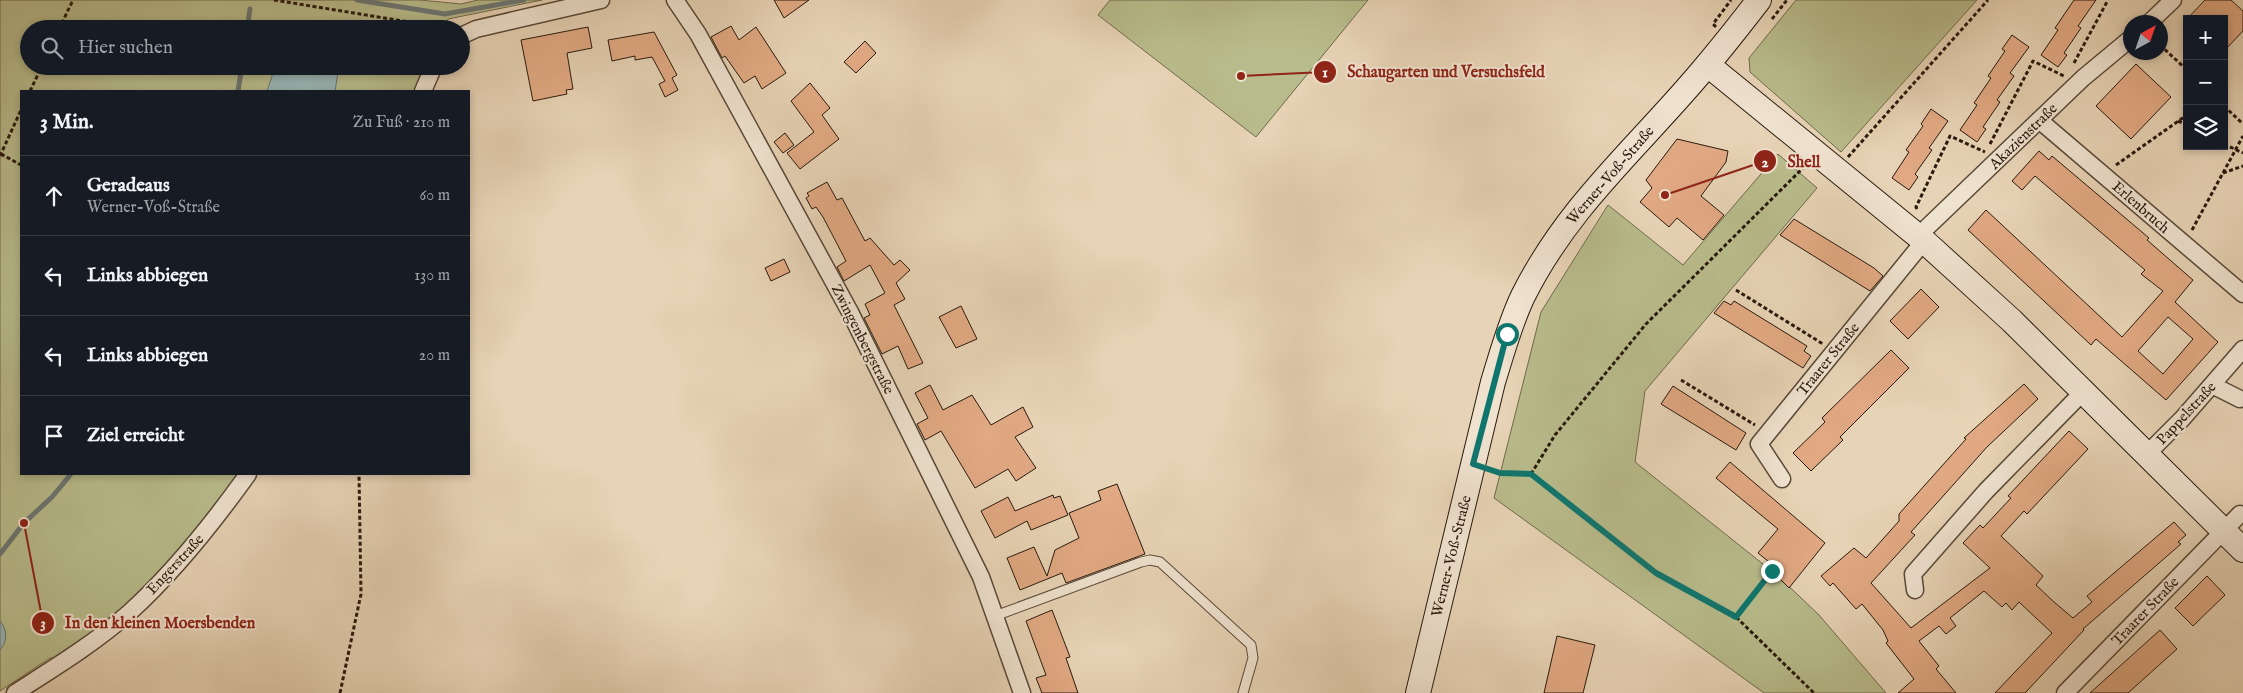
<!DOCTYPE html>
<html lang="de">
<head>
<meta charset="utf-8">
<style>
	:root { --surface:#171b24; --page:#20242c; --text:#f1f3f6; --muted:#9ea1a6; --line:#363941 }
	body { margin:0; font-family:"IM FELL English",serif; background:var(--page); color:var(--text) }
	.controls { position:absolute; right:15px; top:15px; display:grid; overflow:hidden; border-radius:0px; box-shadow:0 2px 8px #0003 }
	.controls button { width:45px; height:45px; display:grid; place-items:center; padding:0; border:0; border-bottom:1px solid var(--line); background:var(--surface); color:var(--text); font:25px sans-serif }
	.compass { position:absolute; left:2123px; top:15px; width:45px; height:45px; border-radius:50%; background:var(--surface); box-shadow:0 2px 8px #0003; rotate:40deg }
	.stop { position:absolute; width:15px; height:15px; margin:-11px; border:4px solid #0f766e; border-radius:50%; background:#fff }
	.stop.end { background:#0f766e; border-color:#fff; box-shadow:0 1px 5px #0008 }
	.list { margin:0; padding:0; list-style:none }
	h2 { display:flex; justify-content:space-between; align-items:center; height:65px; margin:0; padding:0 20px; font-size:21px }
	h2 small { font-size:16px; font-weight:400; color:var(--muted) }
	.list li { display:grid; grid-template-columns:32px 1fr auto; gap:15px; align-items:center; box-sizing:border-box; height:80px; padding:0 20px; border-top:1px solid var(--line) }
	.list b { display:block; font-size:19px; white-space:nowrap }
	.list p { margin:0; font-size:16px; white-space:nowrap; color:var(--muted) }
	.list em { font-size:16px; font-style:normal; color:var(--muted) }
	.icon { flex:none; width:28px; height:28px; fill:none; stroke:currentColor; stroke-width:2; stroke-linecap:round; stroke-linejoin:round }
	.map { position:relative; flex:none; width:2243px; height:693px; overflow:hidden }
	.search { position:absolute; background:var(--surface); box-shadow:0 2px 8px #0003; left:20px; top:20px; width:450px; height:55px; display:flex; align-items:center; gap:12px; box-sizing:border-box; padding:0 18px; border-radius:28px; color:var(--muted); font-size:19px }
	.panel { position:absolute; background:var(--surface); box-shadow:0 2px 8px #0003; left:20px; top:90px; width:450px; height:385px; border-radius:0px }
	.map>svg:first-child { display:block }
	.green { fill:#b8bb8b; stroke:#706a4c }
	.water { fill:#99b6b6; stroke:#6c7773 }
	.lines { fill:none; stroke-linecap:round; stroke-linejoin:round }
	.stream { stroke:#6c7773; stroke-width:5 }
	.building { fill:#e1a983; stroke:#28190e; fill-rule:evenodd }
	.lane-casing { stroke:#584838; stroke-width:11 }
	.street-casing { stroke:#584838; stroke-width:19 }
	.secondary-casing { stroke:#28190e; stroke-width:26 }
	.path { stroke:#28190e; stroke-width:3; stroke-dasharray:4 2.5; stroke-linecap:butt }
	.lane { stroke:#efe2cf; stroke-width:9 }
	.street { stroke:#efe2cf; stroke-width:16 }
	.secondary { stroke:#efe2cf; stroke-width:24 }
	.route { stroke:#0f766e; stroke-width:6 }
	.labels { text-anchor:middle; stroke-width:4; stroke-linejoin:round; paint-order:stroke }
	.street-label { font-size:15px; fill:#28190e; stroke:#efe2cf }
	.leader { fill:none; stroke:#8f2418; stroke-width:2 }
	.callout-dot { fill:#8f2418; stroke:#efe2cf; stroke-width:2 }
	.mark-label { font-size:15px; text-anchor:middle; font-weight:bold; fill:#fff }
	.callout-label { font-size:16px; text-anchor:middle; font-weight:bold; fill:#8f2418; stroke:#efe2cf; stroke-width:4; stroke-linejoin:round; paint-order:stroke }
</style>
</head>
<body>
<div class="map">
<svg width="2243" height="693" viewBox="0 0 2243 693">
	<rect width="100%" height="100%" fill="#e7d3b5"/>
	<filter id="stains"><feTurbulence type="fractalNoise" baseFrequency=".004" numOctaves="4"/><feColorMatrix values="0 0 0 0 .2 0 0 0 0 .09 0 0 0 0 .02 0 0 0 .5 -.17"/></filter>
	<radialGradient id="worn" r=".72"><stop offset=".6" stop-color="#630" stop-opacity="0"/><stop offset="1" stop-color="#630" stop-opacity=".3"/></radialGradient>
	<path class="green" d="M 0,0 L 420,0 L 461,4 L 478,0 L 542,0 L 448,19 L 443,29 L 29,29 L 29,66 L 424,66 L 415,91 L 21,91 L 21,474 L 242,474 L 180,554 L 129,605 L 60,658 L 50,658 L 0,691 C 0,681 0,658 0,650 C 6,637 9,635 0,621 Z
		M 1110,0 L 1368,0 L 1256,137 L 1098,15 Z
		M 1796,0 L 1977,0 L 1841,152 L 1750,72 L 1749,58 Z
		M 1778,154 L 1817,188 L 1645,391 L 1635,462 L 1778,576 L 1819,615 L 1886,693 L 1764,693 L 1494,498 L 1541,312 L 1608,205 L 1683,265 Z"/>
	<path class="water" d="M 281,66 L 339,66 L 335,91 L 267,91 L 273,73 Z
		M 0,621 C 7,630 8,641 0,650 Z"/>
	<g class="lines">
		<path class="stream" d="M 357,0 L 445,14 L 524,0
			M 247,29 L 250,9
			M 238,91 L 242,66
			M 0,554 L 24,523 L 52,497 L 71,474"/>
	</g>
	<path class="building" d="M 774,0 L 809,0 L 784,18 Z
		M 2074,0 L 2096,0 L 2078,26 L 2081,28 L 2064,53 L 2067,55 L 2058,67 L 2041,55 L 2058,30 L 2055,28 Z
		M 2205,0 L 2231,0 L 2243,11 L 2243,31 L 2224,51 L 2224,19 L 2187,19 Z
		M 731,26 L 739,40 L 756,27 L 786,73 L 762,89 L 755,76 L 744,83 L 725,56 L 722,58 L 711,37 Z
		M 588,27 L 592,48 L 567,53 L 573,89 L 566,90 L 567,94 L 533,101 L 521,40 Z
		M 654,32 L 677,75 L 672,78 L 678,90 L 665,97 L 659,84 L 665,81 L 652,57 L 635,60 L 635,56 L 612,61 L 608,40 Z
		M 2012,35 L 2029,47 L 2010,73 L 2014,76 L 1997,100 L 2000,102 L 1983,127 L 1986,129 L 1977,142 L 1960,130 L 1977,105 L 1974,103 L 1991,78 L 1988,76 L 2005,51 L 2002,49 Z
		M 865,41 L 876,53 L 856,73 L 844,62 Z
		M 2136,64 L 2171,97 L 2131,139 L 2096,106 Z
		M 810,83 L 830,108 L 822,115 L 839,139 L 800,169 L 787,153 L 814,132 L 791,101 Z
		M 1931,109 L 1948,121 L 1929,148 L 1932,150 L 1915,174 L 1918,177 L 1909,190 L 1892,178 L 1909,152 L 1906,150 L 1923,126 L 1921,124 Z
		M 785,133 L 794,145 L 783,153 L 774,142 Z
		M 1677,139 L 1728,151 L 1726,162 L 1701,196 L 1724,215 L 1703,240 L 1677,218 L 1669,227 L 1640,202 L 1652,188 L 1646,180 Z
		M 2039,151 L 2049,160 L 2052,156 L 2071,172 L 2149,238 L 2147,240 L 2193,280 L 2175,302 L 2218,342 L 2166,400 L 2096,339 L 2091,345 L 1968,230 L 1986,210 L 2122,337 L 2163,291 L 2141,274 L 2145,270 L 2035,176 L 2022,190 L 2012,181 ZM 2168,317 L 2193,339 L 2163,374 L 2138,351 Z
		M 827,182 L 837,200 L 842,198 L 865,241 L 870,238 L 894,265 L 900,260 L 910,270 L 896,283 L 905,299 L 894,305 L 923,363 L 908,369 L 898,346 L 882,354 L 864,318 L 870,315 L 865,304 L 885,293 L 870,265 L 844,281 L 837,267 L 846,261 L 823,217 L 816,207 L 812,209 L 806,198 L 809,196 L 807,193 Z
		M 1794,219 L 1874,268 L 1883,276 L 1870,291 L 1780,235 Z
		M 784,259 L 790,272 L 771,281 L 765,268 Z
		M 1921,289 L 1939,307 L 1908,339 L 1890,321 Z
		M 1724,301 L 1731,305 L 1734,301 L 1807,346 L 1804,351 L 1811,356 L 1803,368 L 1714,313 Z
		M 961,306 L 977,339 L 956,348 L 939,317 Z
		M 1891,350 L 1909,368 L 1840,437 L 1843,440 L 1811,471 L 1793,453 L 1825,422 L 1822,418 Z
		M 2024,384 L 2038,399 L 1987,447 L 1911,532 L 1915,535 L 1871,583 L 1911,628 L 1990,568 L 1963,543 L 1980,525 L 1983,528 L 2011,498 L 2008,496 L 2069,431 L 2088,449 L 2027,514 L 2024,511 L 2001,536 L 2043,576 L 2036,585 L 2054,602 L 2073,618 L 2092,602 L 2087,596 L 2174,522 L 2186,535 L 2178,542 L 2181,544 L 2083,629 L 2084,630 L 2025,693 L 1995,693 L 2052,633 L 2019,602 L 2012,610 L 2006,603 L 2002,607 L 1984,591 L 1950,618 L 1956,626 L 1946,634 L 1939,626 L 1919,641 L 1939,666 L 1936,669 L 1956,693 L 1898,693 L 1914,679 L 1886,643 L 1888,641 L 1883,630 L 1862,604 L 1856,609 L 1833,583 L 1830,586 L 1821,576 L 1854,548 L 1866,558 L 1899,521 L 1899,514 L 1966,439 L 1964,438 Z
		M 930,385 L 943,410 L 972,395 L 991,425 L 1023,407 L 1033,427 L 1015,437 L 1036,468 L 1016,481 L 1008,469 L 975,488 L 941,431 L 925,440 L 917,424 L 928,418 L 915,393 Z
		M 1673,386 L 1746,433 L 1736,450 L 1661,404 Z
		M 1730,462 L 1825,543 L 1789,588 L 1780,579 L 1784,574 L 1758,553 L 1778,529 L 1716,478 Z
		M 1117,484 L 1145,554 L 1066,583 L 1062,573 L 1020,590 L 1007,558 L 1034,547 L 1047,576 L 1055,550 L 1079,538 L 1069,513 L 1101,500 L 1098,491 Z
		M 1053,495 L 1054,498 L 1060,496 L 1068,515 L 1031,530 L 1027,521 L 995,538 L 981,511 L 1008,497 L 1015,511 Z
		M 2207,576 L 2225,595 L 2193,626 L 2175,608 Z
		M 1052,610 L 1070,657 L 1066,658 L 1078,693 L 1042,693 L 1036,678 L 1046,675 L 1026,621 Z
		M 2160,630 L 2177,649 L 2128,693 L 2090,693 Z
		M 1557,636 L 1595,645 L 1583,693 L 1544,693 Z"/>
	<g class="lines">
		<g class="lane-casing">
			<path id="lane" d="M 995,616 L 1141,562 L 1150,560 L 1160,562 L 1251,645 L 1253,658 L 1243,693"/>
		</g>
		<g class="street-casing">
			<path id="street" d="M 675,0 L 698,34 L 850,312 L 981,577 L 1022,693
				M 2150,22 L 2173,0
				M 461,36 L 476,29 L 601,0
				M 423,91 L 434,66
				M 2039,120 L 2243,294
				M 1918,236 L 2083,78 L 2130,39
				M 2212,385 L 2240,399
				M 2147,454 L 2182,419 L 2243,349
				M 1782,479 L 1759,444 L 1924,241
				M 1915,590 L 1913,574 L 1986,491 L 2084,391
				M 15,693 C 54,668 95,643 130,612 C 175,571 213,523 248,474
				M 2065,693 L 2240,514"/>
		</g>
		<g class="secondary-casing">
			<path id="secondary" d="M 1708,65 L 1924,241 L 2012,321 L 2243,550
				M 1418,693 L 1493,382 C 1502,353 1510,323 1523,296 C 1570,202 1642,144 1707,65 C 1725,44 1742,22 1759,0"/>
		</g>
		<path class="path" d="M 274,0 L 409,22 L 451,23
			M 1772,19 L 1787,0
			M 1716,27 L 1713,24 L 1731,0
			M 59,29 L 73,0
			M 2160,45 L 2187,70
			M 2074,63 L 2108,0
			M 30,91 L 42,66
			M 2224,106 L 2243,124
			M 2178,121 L 2187,125
			M 1990,144 L 2033,61 L 2064,76
			M 2224,144 L 2243,153
			M 1,154 L 21,165
			M 0,156 L 21,110
			M 1848,157 L 1988,0
			M 2116,165 L 2187,115
			M 2223,173 L 2243,166
			M 1917,209 L 1916,207 L 1950,136 L 1985,152
			M 2192,230 L 2243,136
			M 1736,290 L 1823,344
			M 1681,380 L 1755,425
			M 1490,470 L 1500,473 L 1531,474 L 1656,573 L 1736,617 L 1814,693
			M 1531,474 L 1555,435 L 1646,324 L 1804,167
			M 1736,617 L 1772,571 L 1782,566
			M 340,693 L 361,594 L 359,474"/>
		<use href="#lane" class="lane"/>
		<use href="#street" class="street"/>
		<use href="#secondary" class="secondary"/>
	</g>
	<g class="lines">
		<path class="route" d="M 1507,334 L 1473,464 L 1500,473 L 1531,474 L 1656,573 L 1736,617 L 1772,571"/>
	</g>
	<g class="labels">
		<g class="street-label">
			<text transform="translate(2023 136) rotate(-44)" y="5">Akazienstraße</text>
			<text transform="translate(1610 175) rotate(-49)" y="5">Werner-Voß-Straße</text>
			<text transform="translate(2141 207) rotate(41)" y="5">Erlenbruch</text>
			<text transform="translate(863 339) rotate(63)" y="5">Zwingenbergstraße</text>
			<text transform="translate(1828 359) rotate(-51)" y="5">Traarer Straße</text>
			<text transform="translate(2186 413) rotate(-47)" y="5">Pappelstraße</text>
			<text transform="translate(1451 556) rotate(-76)" y="5">Werner-Voß-Straße</text>
			<text transform="translate(175 564) rotate(-47)" y="5">Engerstraße</text>
			<text transform="translate(2145 611) rotate(-46)" y="5">Traarer Straße</text>
		</g>
	</g>
	<path class="leader" d="M1241 76L1325 72M1665 195L1765 161M24 523L43 623"/>
	<g class="callout-dot">
		<circle cx="1241" cy="76" r="5"/>
		<circle cx="1665" cy="195" r="5"/>
		<circle cx="24" cy="523" r="5"/>
		<circle cx="1325" cy="72" r="12"/>
		<circle cx="1765" cy="161" r="12"/>
		<circle cx="43" cy="623" r="12"/>
	</g>
	<g class="mark-label">
		<text x="1325" y="77">1</text>
		<text x="1765" y="167">2</text>
		<text x="43" y="628">3</text>
	</g>
	<g class="callout-label">
		<text x="1446" y="77">Schaugarten und Versuchsfeld</text>
		<text x="1804" y="167">Shell</text>
		<text x="160" y="628">In den kleinen Moersbenden</text>
	</g>
	<rect width="100%" height="100%" filter="url(#stains)"/>
	<rect width="100%" height="100%" fill="url(#worn)"/>
</svg>
<div class="controls">
<button>+</button>
<button>−</button>
<button><svg class="icon" aria-label="layers" viewBox="0 0 24 24"><path d="M12 4l9 5-9 5-9-5zM3 14l9 5 9-5"/></svg></button>
</div>
<svg class="compass" viewBox="-18 -18 36 36"><path d="M0-13l5 13h-10z" fill="#e53935"/><path d="M0 13l5-13h-10z" fill="#9ea1a6"/></svg>
<div class="stop" style="left:1507px;top:334px"></div>
<div class="stop end" style="left:1772px;top:571px"></div>
<div class="search"><svg class="icon" aria-label="search" viewBox="0 0 24 24"><circle cx="10" cy="10" r="6"/><path d="M15 15l6 6"/></svg>Hier suchen</div>
<section class="panel">
<h2>3 Min.<small>Zu Fuß · 210 m</small></h2>
<ul class="list">
<li><svg class="icon" aria-label="ahead" viewBox="0 0 24 24"><path d="M12 20V5M6 11l6-6 6 6"/></svg><div><b>Geradeaus</b><p>Werner-Voß-Straße</p></div><em>60 m</em></li>
<li><svg class="icon" aria-label="left" viewBox="0 0 24 24"><path d="M17 20v-9H6M10 6l-5 5 5 5"/></svg><div><b>Links abbiegen</b></div><em>130 m</em></li>
<li><svg class="icon" aria-label="left" viewBox="0 0 24 24"><path d="M17 20v-9H6M10 6l-5 5 5 5"/></svg><div><b>Links abbiegen</b></div><em>20 m</em></li>
<li><svg class="icon" aria-label="arrive" viewBox="0 0 24 24"><path d="M6 21V4h12l-3 4 3 4H6"/></svg><div><b>Ziel erreicht</b></div></li>
</ul>
</section>
</div>
</body>
</html>
